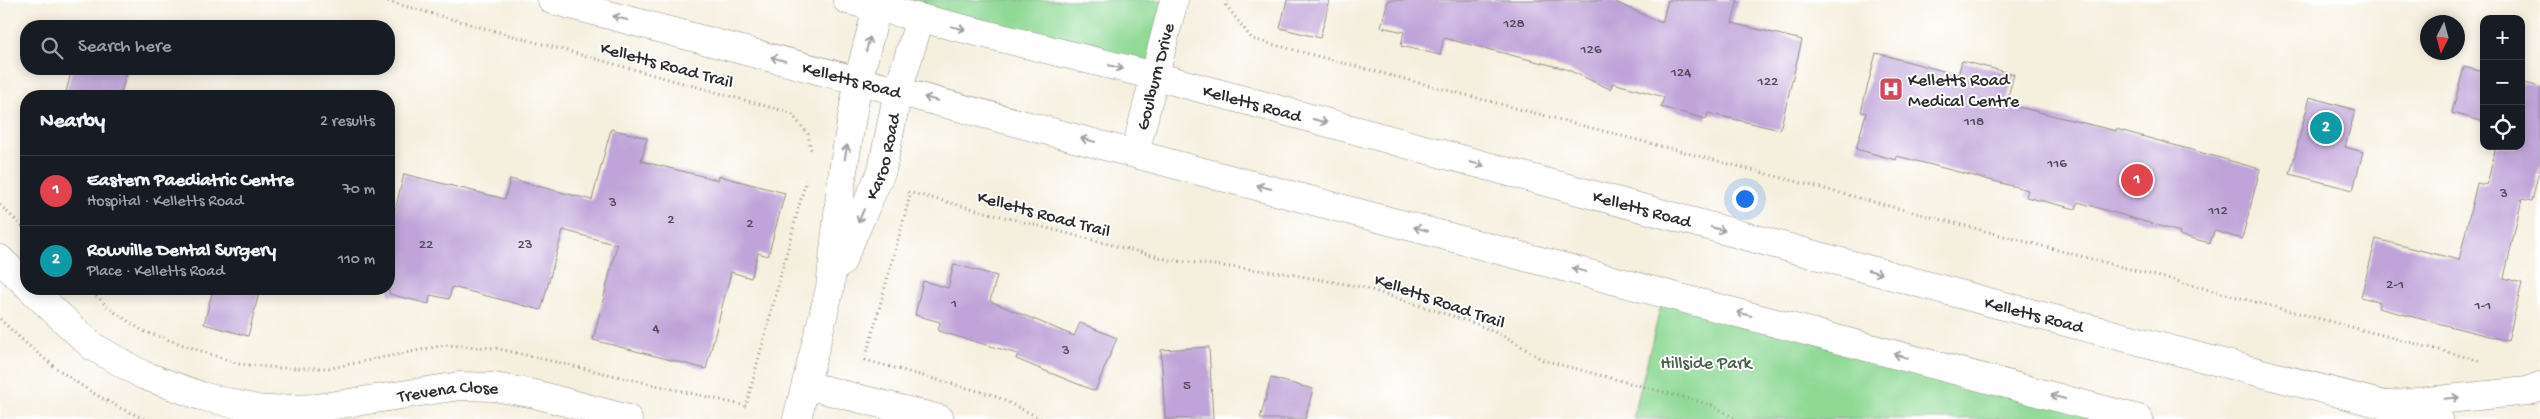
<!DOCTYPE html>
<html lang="en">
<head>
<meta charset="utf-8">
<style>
	:root { --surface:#171b24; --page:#242831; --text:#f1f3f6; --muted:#9ea1a6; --line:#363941; --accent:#ea580c }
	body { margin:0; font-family:"Gochi Hand",sans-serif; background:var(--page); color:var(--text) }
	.controls { position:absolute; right:15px; top:15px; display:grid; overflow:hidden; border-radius:10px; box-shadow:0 2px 12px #0003 }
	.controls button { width:45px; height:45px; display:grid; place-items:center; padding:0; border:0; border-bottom:1px solid var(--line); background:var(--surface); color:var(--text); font:25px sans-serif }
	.compass { position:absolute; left:2420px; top:15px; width:45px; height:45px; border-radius:50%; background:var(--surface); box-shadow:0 2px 12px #0003; rotate:186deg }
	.you { position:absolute; left:1744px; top:198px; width:18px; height:18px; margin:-12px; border:4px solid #fff; border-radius:50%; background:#1a73e8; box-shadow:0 0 0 8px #1a73e833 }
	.badge { display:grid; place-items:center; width:32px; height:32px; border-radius:50%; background:var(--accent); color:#fff; font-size:16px; font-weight:700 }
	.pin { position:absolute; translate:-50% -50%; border:2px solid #fff; box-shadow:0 1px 5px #0006 }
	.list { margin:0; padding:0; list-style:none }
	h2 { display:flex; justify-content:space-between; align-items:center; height:65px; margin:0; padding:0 20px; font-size:21px }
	h2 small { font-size:16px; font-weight:400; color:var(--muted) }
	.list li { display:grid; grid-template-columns:32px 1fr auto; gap:15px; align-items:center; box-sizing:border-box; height:70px; padding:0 20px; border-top:1px solid var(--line) }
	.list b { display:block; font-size:19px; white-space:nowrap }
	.list p { margin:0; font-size:16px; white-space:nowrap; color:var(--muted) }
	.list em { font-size:16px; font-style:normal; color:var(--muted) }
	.icon { flex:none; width:28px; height:28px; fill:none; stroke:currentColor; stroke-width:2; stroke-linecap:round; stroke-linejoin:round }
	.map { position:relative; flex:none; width:2540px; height:419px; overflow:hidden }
	.search { position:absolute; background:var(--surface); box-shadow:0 2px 12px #0003; left:20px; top:20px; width:375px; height:55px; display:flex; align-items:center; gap:12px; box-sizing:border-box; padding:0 18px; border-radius:20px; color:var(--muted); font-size:19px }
	.panel { position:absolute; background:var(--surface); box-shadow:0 2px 12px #0003; left:20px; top:90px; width:375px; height:205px; border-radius:20px }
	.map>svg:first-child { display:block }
	.park { fill:#8fd995; stroke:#5d8260 }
	.building { fill:#c0a4d9 }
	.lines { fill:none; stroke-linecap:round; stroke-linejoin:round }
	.street-casing { stroke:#908d84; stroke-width:29 }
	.primary-casing { stroke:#908d84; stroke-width:29 }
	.path { stroke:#908d84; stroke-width:3; stroke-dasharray:1 4; stroke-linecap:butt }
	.street { stroke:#fff; stroke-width:28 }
	.primary { stroke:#fff; stroke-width:28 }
	.oneway { stroke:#a0a0a0 }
	.labels { text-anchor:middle; stroke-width:4; stroke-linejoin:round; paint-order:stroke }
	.number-label { font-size:15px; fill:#504956 }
	.street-label { font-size:18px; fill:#2b2b2b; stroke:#fff }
	.poi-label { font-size:18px; fill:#2b2b2b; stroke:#fff; text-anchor:start }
	.park-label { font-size:18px; fill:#495f4b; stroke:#fff }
</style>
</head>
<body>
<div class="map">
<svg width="2540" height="419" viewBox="0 0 2540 419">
	<rect width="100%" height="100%" fill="#fff"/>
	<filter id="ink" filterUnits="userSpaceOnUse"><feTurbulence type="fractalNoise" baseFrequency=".02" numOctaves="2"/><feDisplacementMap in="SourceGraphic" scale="10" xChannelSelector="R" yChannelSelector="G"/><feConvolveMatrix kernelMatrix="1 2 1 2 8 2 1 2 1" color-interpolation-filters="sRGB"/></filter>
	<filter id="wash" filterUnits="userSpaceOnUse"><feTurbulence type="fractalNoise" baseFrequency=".0096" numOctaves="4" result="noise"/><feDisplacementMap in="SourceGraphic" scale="20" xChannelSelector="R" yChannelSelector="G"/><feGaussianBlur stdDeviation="1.12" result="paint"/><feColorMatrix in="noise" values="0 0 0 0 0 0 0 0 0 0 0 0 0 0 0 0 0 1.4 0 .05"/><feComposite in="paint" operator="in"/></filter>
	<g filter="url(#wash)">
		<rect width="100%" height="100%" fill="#f5efde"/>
		<path class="park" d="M 847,0 L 1175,0 L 1155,76 Z
			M 1664,293 L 2139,419 L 1633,419 Z"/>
		<g id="blocks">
			<path class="building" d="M 1287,0 L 1330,0 L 1320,38 L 1280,28 Z
				M 1388,0 L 1611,0 L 1662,23 L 1668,0 L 1738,0 L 1732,23 L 1802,40 L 1780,130 L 1708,113 L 1706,119 L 1661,107 L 1664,97 L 1613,83 L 1610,89 L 1566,69 L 1444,38 L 1440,55 L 1401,46 L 1404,32 L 1381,27 Z
				M 1876,53 L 1958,75 L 1962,61 L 2014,74 L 2006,104 L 2116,131 L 2116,129 L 2260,169 L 2242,239 L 2214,231 L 2210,243 L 2179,235 L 2180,232 L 2078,202 L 2076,209 L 2026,197 L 2028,190 L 1897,156 L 1896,160 L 1856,149 L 1866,113 L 1861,112 Z
				M 2464,67 L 2484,72 L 2484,122 L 2452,113 Z
				M 72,69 L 128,69 L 120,96 L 65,96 Z
				M 2521,82 L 2540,87 L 2540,166 L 2532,201 L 2522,199 L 2504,278 L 2522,283 L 2508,341 L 2378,308 L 2380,302 L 2361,297 L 2376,239 L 2459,260 L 2477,183 L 2487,185 L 2496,146 L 2521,146 Z
				M 2310,97 L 2355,110 L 2345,147 L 2363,152 L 2353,190 L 2290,174 Z
				M 611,129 L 647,138 L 641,161 L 718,180 L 719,176 L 785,193 L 768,256 L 758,253 L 751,278 L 731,272 L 706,369 L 593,340 L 617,245 L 563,230 L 541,310 L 452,287 L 449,299 L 430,295 L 429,304 L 389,294 L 389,235 L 404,174 L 505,199 L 510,179 L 592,200 Z
				M 954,264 L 997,276 L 990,301 L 1074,336 L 1080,323 L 1117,338 L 1095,391 L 1016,359 L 1018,354 L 938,331 L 940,322 L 915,315 L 923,281 L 948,288 Z
				M 213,289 L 260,289 L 248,336 L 204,324 Z
				M 1209,347 L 1213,419 L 1165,419 L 1161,350 Z
				M 1271,378 L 1313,389 L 1305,419 L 1260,419 Z"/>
		</g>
	</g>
	<g filter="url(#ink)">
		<use href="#blocks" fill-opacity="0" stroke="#908d84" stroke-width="1"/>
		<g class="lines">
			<g class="street-casing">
				<g id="street">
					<path id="s1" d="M 1135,153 L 1174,0"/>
					<path d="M 0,259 L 26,284"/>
					<path id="s2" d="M 841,263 L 882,170 L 898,91 L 920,19"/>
					<path id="s3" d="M 31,289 L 92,346 L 143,375 L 201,396 L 261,410 L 316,408 L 460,386 L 494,387 L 535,394 L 628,419"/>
					<path d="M 806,385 L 940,419"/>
					<path d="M 2388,405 L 2528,391 L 2540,386"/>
					<path d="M 797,419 L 830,288 L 842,177 L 858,81 L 877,8"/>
				</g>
			</g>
			<g class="primary-casing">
				<g id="primary">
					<path id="s4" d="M 552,0 L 2139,419"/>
					<path id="s5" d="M 847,0 L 1155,76 L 1985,301 L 2438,419"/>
				</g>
			</g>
			<path class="path" d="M 383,0 L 791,113 L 808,134 L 811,150
				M 1227,0 L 1226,5 L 1252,39 L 2481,361
				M 908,192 L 1170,260 L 1283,273 L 1362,287 L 1474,323 L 1510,339 L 1543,360 L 1712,405 L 1736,419
				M 910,196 L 865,360 L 993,395 L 1042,419
				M 0,205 L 26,230
				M 89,289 L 110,309 L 143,331 L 239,364 L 279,368 L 331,368 L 445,345 L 495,348 L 746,406 L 806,180
				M 0,319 C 42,360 90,397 145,419"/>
			<use href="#street" class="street"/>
			<use href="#primary" class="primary"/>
		</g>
		<defs><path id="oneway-shaft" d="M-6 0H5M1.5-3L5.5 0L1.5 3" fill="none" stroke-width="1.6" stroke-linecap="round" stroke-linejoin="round" transform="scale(1.25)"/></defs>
		<g class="oneway">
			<use href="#oneway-shaft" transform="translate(620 18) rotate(-165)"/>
			<use href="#oneway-shaft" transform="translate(958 28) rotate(14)"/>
			<use href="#oneway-shaft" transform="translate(868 44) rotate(-76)"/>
			<use href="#oneway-shaft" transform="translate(778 59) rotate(-165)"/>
			<use href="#oneway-shaft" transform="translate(1116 67) rotate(14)"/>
			<use href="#oneway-shaft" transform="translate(931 99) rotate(-165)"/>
			<use href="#oneway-shaft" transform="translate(1320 121) rotate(15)"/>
			<use href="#oneway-shaft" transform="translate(1088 140) rotate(-165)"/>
			<use href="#oneway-shaft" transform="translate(846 152) rotate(-80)"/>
			<use href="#oneway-shaft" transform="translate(1477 164) rotate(15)"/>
			<use href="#oneway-shaft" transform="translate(1264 187) rotate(-165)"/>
			<use href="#oneway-shaft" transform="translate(861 216) rotate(113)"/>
			<use href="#oneway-shaft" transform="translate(1421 229) rotate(-165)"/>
			<use href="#oneway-shaft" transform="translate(1718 229) rotate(15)"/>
			<use href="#oneway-shaft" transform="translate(1579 270) rotate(-165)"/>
			<use href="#oneway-shaft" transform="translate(1875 272) rotate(15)"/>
			<use href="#oneway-shaft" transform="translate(1744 314) rotate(-165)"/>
			<use href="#oneway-shaft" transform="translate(1901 356) rotate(-165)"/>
			<use href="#oneway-shaft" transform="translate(2058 397) rotate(-165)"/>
			<use href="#oneway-shaft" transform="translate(2452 398) rotate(-6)"/>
		</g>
	</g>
	<defs>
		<g id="hospital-square" transform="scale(1.25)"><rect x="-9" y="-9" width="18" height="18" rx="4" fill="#d1495b" stroke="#fff"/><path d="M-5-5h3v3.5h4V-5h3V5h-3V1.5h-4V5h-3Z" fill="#fff"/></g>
	</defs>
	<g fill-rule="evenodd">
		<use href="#hospital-square" x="1891" y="89"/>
	</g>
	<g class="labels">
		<g class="number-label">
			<text x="1514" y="27">128</text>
			<text x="1591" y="53">126</text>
			<text x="1681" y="76">124</text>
			<text x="1768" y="85">122</text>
			<text x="1974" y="125">118</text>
			<text x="2057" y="167">116</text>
			<text x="2504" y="197">3</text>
			<text x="613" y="206">3</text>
			<text x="2218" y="214">112</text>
			<text x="671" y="223">2</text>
			<text x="750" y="227">2</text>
			<text x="426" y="248">22</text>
			<text x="525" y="248">23</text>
			<text x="2395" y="288">2-1</text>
			<text x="954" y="307">1</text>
			<text x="2483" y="309">1-1</text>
			<text x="656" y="332">4</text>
			<text x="1066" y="354">3</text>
			<text x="1187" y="389">5</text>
		</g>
		<g class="street-label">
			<text transform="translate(667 64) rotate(15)" y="6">Kelletts Road Trail</text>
			<text dy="6" stroke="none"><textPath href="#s1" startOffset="79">Goulburn Drive</textPath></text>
			<text dy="6" stroke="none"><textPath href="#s4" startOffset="310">Kelletts Road</textPath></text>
			<text dy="6" stroke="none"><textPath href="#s5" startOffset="418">Kelletts Road</textPath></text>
			<text dy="6" stroke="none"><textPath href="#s2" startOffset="115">Karoo Road</textPath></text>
			<text dy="6" stroke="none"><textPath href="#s5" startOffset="822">Kelletts Road</textPath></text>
			<text transform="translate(1044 213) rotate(15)" y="6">Kelletts Road Trail</text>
			<text transform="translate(1440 300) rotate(19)" y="6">Kelletts Road Trail</text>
			<text dy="6" stroke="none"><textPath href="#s5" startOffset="1228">Kelletts Road</textPath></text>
			<text dy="6" stroke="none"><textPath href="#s3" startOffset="454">Trevena Close</textPath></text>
		</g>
		<g class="poi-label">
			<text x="1908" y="85">Kelletts Road<tspan x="1908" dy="21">Medical Centre</tspan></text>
		</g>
		<g class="park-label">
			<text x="1706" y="368">Hillside Park</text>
		</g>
	</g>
</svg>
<div class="controls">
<button>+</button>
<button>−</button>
<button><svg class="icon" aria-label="locate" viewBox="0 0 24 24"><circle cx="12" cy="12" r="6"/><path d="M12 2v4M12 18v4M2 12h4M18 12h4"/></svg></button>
</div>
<svg class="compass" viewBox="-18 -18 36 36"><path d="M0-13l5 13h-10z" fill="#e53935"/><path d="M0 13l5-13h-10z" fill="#9ea1a6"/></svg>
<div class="you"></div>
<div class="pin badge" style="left:2137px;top:180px;background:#e0444e">1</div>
<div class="pin badge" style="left:2326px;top:128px;background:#0f9aa8">2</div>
<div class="search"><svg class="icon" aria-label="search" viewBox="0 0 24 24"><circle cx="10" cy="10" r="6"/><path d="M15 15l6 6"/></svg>Search here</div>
<section class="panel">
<h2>Nearby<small>2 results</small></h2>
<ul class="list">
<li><span class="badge" style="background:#e0444e">1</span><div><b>Eastern Paediatric Centre</b><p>Hospital · Kelletts Road</p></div><em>70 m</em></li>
<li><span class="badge" style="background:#0f9aa8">2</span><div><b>Rowville Dental Surgery</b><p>Place · Kelletts Road</p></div><em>110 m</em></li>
</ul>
</section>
</div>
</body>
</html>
